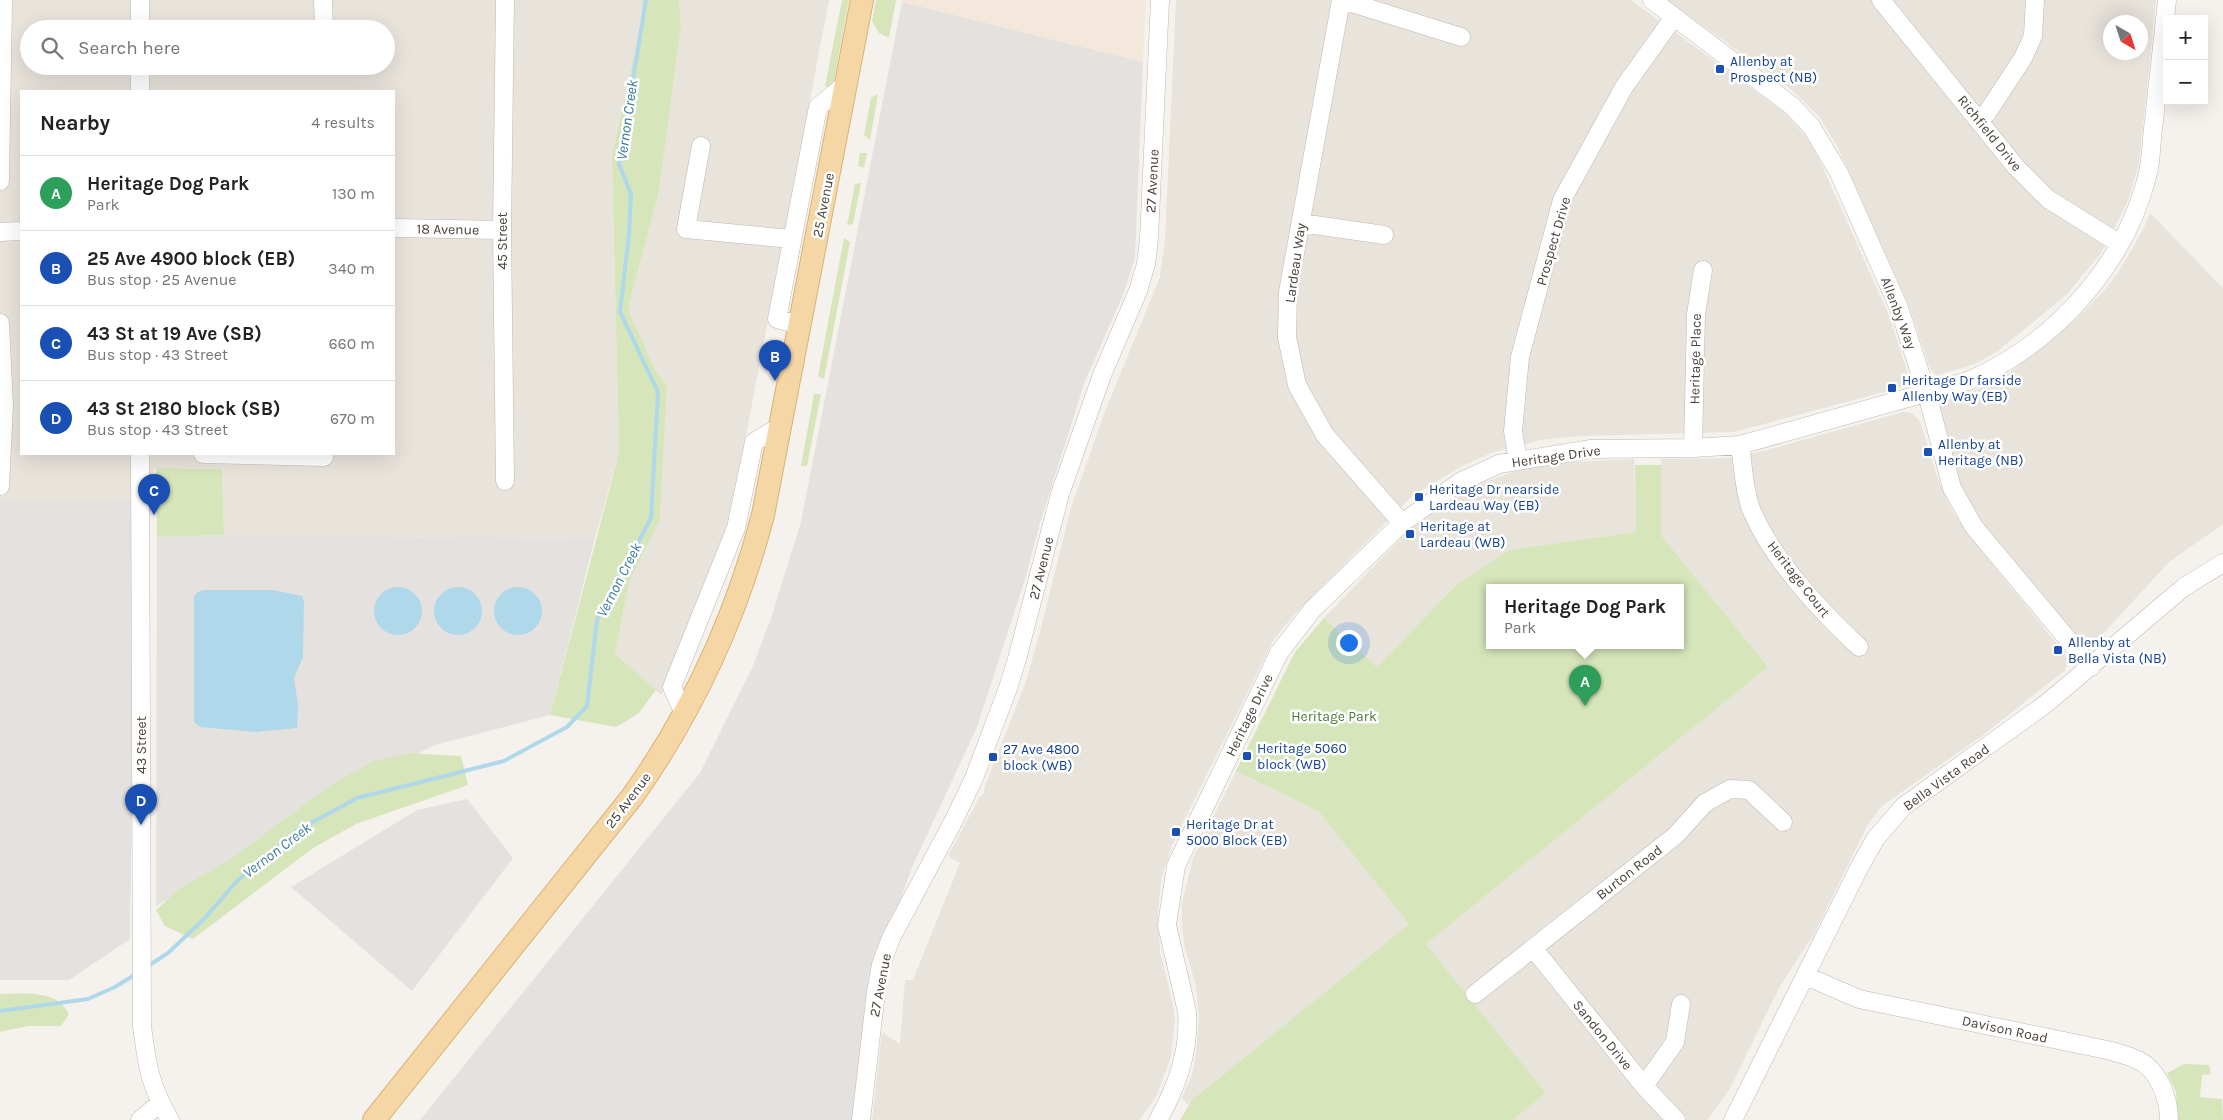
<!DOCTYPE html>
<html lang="en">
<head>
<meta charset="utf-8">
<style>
	:root { --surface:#fff; --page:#f2f2f2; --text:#222; --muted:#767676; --line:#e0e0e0; --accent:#111827 }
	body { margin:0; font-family:Karla,sans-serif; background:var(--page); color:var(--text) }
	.controls { position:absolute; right:15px; top:15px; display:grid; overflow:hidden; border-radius:0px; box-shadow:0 5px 20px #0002 }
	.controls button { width:45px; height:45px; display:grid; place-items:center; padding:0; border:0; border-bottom:1px solid var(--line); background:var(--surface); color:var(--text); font:25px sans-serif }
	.compass { position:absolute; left:2103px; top:15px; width:45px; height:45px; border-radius:50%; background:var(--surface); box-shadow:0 5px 20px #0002; rotate:141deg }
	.you { position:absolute; left:1348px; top:642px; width:18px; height:18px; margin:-12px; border:4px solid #fff; border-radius:50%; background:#1a73e8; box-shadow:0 0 0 8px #1a73e833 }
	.badge { display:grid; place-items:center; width:32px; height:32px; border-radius:50%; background:var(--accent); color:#fff; font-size:16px; font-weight:700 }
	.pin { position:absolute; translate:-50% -41px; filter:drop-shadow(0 1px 2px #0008) }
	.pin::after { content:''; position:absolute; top:26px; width:18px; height:15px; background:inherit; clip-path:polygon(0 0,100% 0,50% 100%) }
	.popup { position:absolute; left:1486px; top:584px; width:198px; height:65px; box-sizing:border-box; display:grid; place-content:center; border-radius:0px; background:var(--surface); filter:drop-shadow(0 1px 4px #0005); font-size:16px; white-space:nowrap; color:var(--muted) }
	.popup b { font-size:19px; color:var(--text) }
	.popup::after { content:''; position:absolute; left:50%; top:100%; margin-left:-10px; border:10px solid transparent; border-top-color:var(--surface) }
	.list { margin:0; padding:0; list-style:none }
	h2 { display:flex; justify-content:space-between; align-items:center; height:65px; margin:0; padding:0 20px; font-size:21px }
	h2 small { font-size:16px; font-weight:400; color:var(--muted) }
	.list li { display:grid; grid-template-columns:32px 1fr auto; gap:15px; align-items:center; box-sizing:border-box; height:75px; padding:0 20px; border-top:1px solid var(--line) }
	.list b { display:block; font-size:19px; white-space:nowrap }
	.list p { margin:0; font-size:16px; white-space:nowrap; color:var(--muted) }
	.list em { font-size:16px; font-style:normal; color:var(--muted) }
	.icon { flex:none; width:28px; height:28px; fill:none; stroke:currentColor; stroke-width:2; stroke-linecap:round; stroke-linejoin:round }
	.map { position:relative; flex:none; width:2223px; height:1120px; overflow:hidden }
	.search { position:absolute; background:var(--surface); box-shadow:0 5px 20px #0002; left:20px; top:20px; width:375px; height:55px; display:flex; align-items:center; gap:12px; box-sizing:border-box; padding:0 18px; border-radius:28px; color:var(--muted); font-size:19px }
	.panel { position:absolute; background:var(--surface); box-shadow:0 5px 20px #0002; left:20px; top:90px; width:375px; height:365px; border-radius:0px }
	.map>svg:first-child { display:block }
	.residential { fill:#e8e3db; fill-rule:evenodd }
	.commercial { fill:#f4e7db }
	.industrial { fill:#e5e1de }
	.green { fill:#d6e5ba; fill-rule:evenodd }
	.water { fill:#b0d8eb }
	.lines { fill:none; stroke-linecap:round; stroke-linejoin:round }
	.stream { stroke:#b0d8eb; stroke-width:4 }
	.minor-casing { stroke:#c0b8b0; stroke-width:19 }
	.major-casing { stroke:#dab276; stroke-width:24 }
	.minor { stroke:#fff; stroke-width:18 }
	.major { stroke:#f5d7a5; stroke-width:22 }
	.transit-dot { fill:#1a4fb4; stroke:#fff; stroke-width:2 }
	.labels { text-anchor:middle; stroke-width:5; stroke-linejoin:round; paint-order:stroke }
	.transit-label { font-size:14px; fill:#164399; stroke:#fff; text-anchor:start }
	.street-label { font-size:14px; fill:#49423b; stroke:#fff }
	.park-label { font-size:14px; fill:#537632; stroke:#fff }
	.water-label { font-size:15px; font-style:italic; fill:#387c9c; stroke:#fff }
</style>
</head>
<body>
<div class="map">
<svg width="2223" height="1120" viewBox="0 0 2223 1120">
	<rect width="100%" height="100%" fill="#f5f2ed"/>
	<path class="residential" d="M 0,0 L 642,0 L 642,19 L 612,156 L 619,453 L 595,538 L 224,535 L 222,469 L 156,468 L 135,499 L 0,499 ZM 29,29 L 386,29 L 386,66 L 29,66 ZM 21,91 L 394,91 L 394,454 L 21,454 Z
		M 679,0 L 829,0 L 742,456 L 724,537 L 694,620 L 661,695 L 615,654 L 629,582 L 660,518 L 667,385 L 656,371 L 630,314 L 629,305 L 659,191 L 681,27 Z
		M 1176,0 L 1631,0 L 1785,113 L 1807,138 L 1820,161 L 1890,318 L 1908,374 L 1907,381 L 1904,385 L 1898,388 L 1734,432 L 1580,436 L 1541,440 L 1494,452 L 1462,466 L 1411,497 L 1293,616 L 1274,639 L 1171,847 L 1161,880 L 1158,914 L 1160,952 L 1173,1005 L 1175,1020 L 1171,1057 L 1156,1097 L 1139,1120 L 872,1120 L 882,1032 L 900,1044 L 905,980 L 913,980 L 960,863 L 948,856 L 979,798 L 984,793 L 984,789 L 1025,684 L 1040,632 L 1071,508 L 1104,414 L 1160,277 L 1165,239 Z
		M 1667,0 L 2156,0 L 2139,163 L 2128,201 L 2101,253 L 2066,295 L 1999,350 L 1975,364 L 1938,375 L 1934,374 L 1930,368 L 1909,306 L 1837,146 L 1819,116 L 1786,85 ZM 2110,22 L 2140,22 L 2140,52 L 2110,52 Z
		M 2150,213 L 2223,288 L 2223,524 L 2169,562 L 2090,648 L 2079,643 L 1977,516 L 1956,478 L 1939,408 L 1944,400 L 1972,392 L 2005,376 L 2077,318 L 2102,293 L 2118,273 L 2143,230 Z
		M 1903,412 L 1911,413 L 1920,421 L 1937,477 L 1952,510 L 1971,538 L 2065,654 L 2067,664 L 2065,670 L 1983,735 L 1882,806 L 1868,824 L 1814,934 L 1780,986 L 1729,1090 L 1707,1120 L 1513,1120 L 1546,1093 L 1426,944 L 1768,667 L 1661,535 L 1661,459 L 1726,458 L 1764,451 Z
		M 1634,459 L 1636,532 L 1509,550 L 1456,585 L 1377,667 L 1324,618 L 1401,538 L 1425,517 L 1438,507 L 1480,484 L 1521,469 L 1551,463 Z
		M 1236,771 L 1319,812 L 1409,924 L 1192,1100 L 1188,1105 L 1182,1098 L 1193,1072 L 1196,1053 L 1199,1019 L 1196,986 L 1185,948 L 1182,926 L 1182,903 L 1193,858 Z"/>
	<path class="commercial" d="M 902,0 L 1146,0 L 1143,62 L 902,2 Z"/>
	<path class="industrial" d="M 902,2 L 1143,62 L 1135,258 L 1123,295 L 1084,384 L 1040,523 L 1026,576 L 977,727 L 913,865 L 887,936 L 857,1120 L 420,1120 L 700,773 L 753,666 L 771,618 L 801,522 Z
		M 0,499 L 135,499 L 130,939 L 69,980 L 0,980 Z
		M 224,535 L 595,538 L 550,715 L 435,745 L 319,802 L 233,861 L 156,906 L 157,537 Z
		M 467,799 L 513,858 L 412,991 L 291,887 L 417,810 Z"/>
	<path class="green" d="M 642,0 L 679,0 L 681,27 L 659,191 L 629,305 L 630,314 L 656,371 L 667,385 L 660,519 L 629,582 L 615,654 L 656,690 L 638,714 L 616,727 L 550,715 L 619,453 L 612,156 L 642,19 Z
		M 842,0 L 849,0 L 833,85 L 828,88 L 825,86 Z
		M 876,0 L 896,0 L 889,38 L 879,33 L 872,21 Z
		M 878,94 L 870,140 L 864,135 L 871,98 Z
		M 860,153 L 867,153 L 864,168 L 858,166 Z
		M 861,183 L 853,224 L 847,225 L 855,184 Z
		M 844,238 L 850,242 L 824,379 L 818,376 Z
		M 814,394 L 821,394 L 807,466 L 801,466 Z
		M 1635,465 L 1661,465 L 1661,535 L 1768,667 L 1426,944 L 1546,1093 L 1513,1120 L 1180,1120 L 1192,1100 L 1409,924 L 1319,812 L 1236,771 L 1295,652 L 1324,618 L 1377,667 L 1456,585 L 1509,550 L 1636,532 ZM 1490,587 L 1680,587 L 1680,645 L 1490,645 Z
		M 156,468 L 222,469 L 224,535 L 157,537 Z
		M 410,753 L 461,756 L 468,785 L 356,824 L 313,848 L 193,939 L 165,926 L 156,910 L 179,889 L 231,859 L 331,785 L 374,761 Z
		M 0,994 C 23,994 57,989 69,1014 L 61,1026 L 28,1026 L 0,1032 Z
		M 2184,1064 L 2209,1065 L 2211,1074 L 2202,1075 L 2200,1097 L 2222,1099 L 2223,1120 L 2178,1120 L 2176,1092 L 2167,1073 Z"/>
	<path class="water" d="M434 611a24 24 0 1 1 48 0a24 24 0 1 1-48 0Z
		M374 611a24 24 0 1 1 48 0a24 24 0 1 1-48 0Z
		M494 611a24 24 0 1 1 48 0a24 24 0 1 1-48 0Z
		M 203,590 L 273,590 L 302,596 L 304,601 L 303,657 L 294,678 L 298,705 L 297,728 L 256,732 L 200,727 L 194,722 L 194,596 L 198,592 Z"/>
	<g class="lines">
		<path class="stream" d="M 148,966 L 168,953 L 205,918 L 237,881 L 298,830 L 357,798 L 504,761 L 567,727 L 587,706 L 597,620 L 651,518 L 658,392 L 620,312 L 629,234 L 631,194 L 619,164 L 646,0
			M 0,1011 L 88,999 L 115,987 L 136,974"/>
		<g class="minor-casing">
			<path id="minor" d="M 140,0 L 140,29
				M 323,0 L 324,29
				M 1341,0 L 1288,292 L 1287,337 L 1297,385 L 1325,435 L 1402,523
				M 1342,0 L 1461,37
				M 1652,0 L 1792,106 L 1811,126 L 1839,173 L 1899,308 L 1927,394 L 1952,488 L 1974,527 L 2091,667
				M 1881,0 L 2016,167 L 2048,199 L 2120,244
				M 140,66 L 140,91
				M 1979,119 L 1987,113 L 2023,58 L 2033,36 L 2035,0
				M 701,146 L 686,229 L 792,239
				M 0,181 L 3,0
				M 1301,223 L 1384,235
				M 394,228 L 502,230
				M 0,232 L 21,231
				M 0,323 L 4,405 L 0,486
				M 800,325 L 777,319 L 818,107 L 846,84
				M 1740,445 C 1743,464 1744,491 1751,509 C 1773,561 1819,609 1859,647
				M 1693,448 L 1696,314 L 1703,270
				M 140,454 L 142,1026 C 147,1065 150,1086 170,1120
				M 203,454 L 324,457 L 324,454
				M 1518,461 L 1513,431 L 1520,357 L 1562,200 L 1624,87 L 1674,17
				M 505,481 L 502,230 L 505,0
				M 682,709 L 672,687 L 736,528 L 754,442 L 781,426
				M 1533,948 L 1644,1086 L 1676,1120
				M 1806,976 L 1859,999 L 2112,1051 C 2120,1054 2130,1056 2138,1060 C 2159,1070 2169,1099 2169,1120
				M 1475,994 L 1675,836 L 1705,803 L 1730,789 L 1749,790 L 1783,822
				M 1644,1086 L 1675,1042 L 1681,1004
				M 140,1120 L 160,1103
				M 861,1120 L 876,992 L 881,965 L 891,938 L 954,820 L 974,778 L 1008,688 L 1017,659 L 1060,494 L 1102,375 L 1138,291 L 1146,264 L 1149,239 L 1160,0
				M 1158,1120 C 1177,1087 1190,1050 1187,1012 L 1167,925 L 1176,866 L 1279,653 L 1312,610 L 1402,523 L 1460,482 L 1499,464 L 1591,449 L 1693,448 L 1740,445 L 1968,381 C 2052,345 2124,267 2147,177 C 2152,159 2151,139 2154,121 C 2158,80 2163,40 2167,0
				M 1733,1120 L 1859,868 L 1876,838 L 1904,806 L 2047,703 L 2184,587 L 2223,563"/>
		</g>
		<g class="major-casing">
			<path id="major" d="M 374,1120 L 632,797 C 693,711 736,618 763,515 L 862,0"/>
		</g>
		<use href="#minor" class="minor"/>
		<use href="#major" class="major"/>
	</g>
	<g class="transit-dot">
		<rect x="1715" y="64" width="10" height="10" rx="2.5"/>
		<rect x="1887" y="383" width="10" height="10" rx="2.5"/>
		<rect x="1923" y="447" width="10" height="10" rx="2.5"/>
		<rect x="1414" y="492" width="10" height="10" rx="2.5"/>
		<rect x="1405" y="529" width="10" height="10" rx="2.5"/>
		<rect x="2053" y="645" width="10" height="10" rx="2.5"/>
		<rect x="1242" y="751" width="10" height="10" rx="2.5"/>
		<rect x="988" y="752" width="10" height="10" rx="2.5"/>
		<rect x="1171" y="827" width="10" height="10" rx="2.5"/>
	</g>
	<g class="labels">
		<g class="transit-label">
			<text x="1730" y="66">Allenby at<tspan x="1730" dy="16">Prospect (NB)</tspan></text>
			<text x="1902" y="385">Heritage Dr farside<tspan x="1902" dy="16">Allenby Way (EB)</tspan></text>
			<text x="1938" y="449">Allenby at<tspan x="1938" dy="16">Heritage (NB)</tspan></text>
			<text x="1429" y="494">Heritage Dr nearside<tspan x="1429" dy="16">Lardeau Way (EB)</tspan></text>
			<text x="1420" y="531">Heritage at<tspan x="1420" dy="16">Lardeau (WB)</tspan></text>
			<text x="2068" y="647">Allenby at<tspan x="2068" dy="16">Bella Vista (NB)</tspan></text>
			<text x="1257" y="753">Heritage 5060<tspan x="1257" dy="16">block (WB)</tspan></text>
			<text x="1003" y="754">27 Ave 4800<tspan x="1003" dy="16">block (WB)</tspan></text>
			<text x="1186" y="829">Heritage Dr at<tspan x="1186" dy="16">5000 Block (EB)</tspan></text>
		</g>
		<g class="street-label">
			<text transform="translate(1990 133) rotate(51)" y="5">Richfield Drive</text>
			<text transform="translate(1152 181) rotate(-87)" y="5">27 Avenue</text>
			<text transform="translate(823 205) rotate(-79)" y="5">25 Avenue</text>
			<text transform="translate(448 229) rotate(1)" y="5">18 Avenue</text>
			<text transform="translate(502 241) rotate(-90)" y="5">45 Street</text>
			<text transform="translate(1553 241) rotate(-74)" y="5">Prospect Drive</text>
			<text transform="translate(1295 263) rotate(-82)" y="5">Lardeau Way</text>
			<text transform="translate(1899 313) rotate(69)" y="5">Allenby Way</text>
			<text transform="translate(1695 359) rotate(-89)" y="5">Heritage Place</text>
			<text transform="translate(1556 456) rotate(-8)" y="5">Heritage Drive</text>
			<text transform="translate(1041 568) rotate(-76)" y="5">27 Avenue</text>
			<text transform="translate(1799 579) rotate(52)" y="5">Heritage Court</text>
			<text transform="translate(1249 715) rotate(-64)" y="5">Heritage Drive</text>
			<text transform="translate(141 745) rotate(-90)" y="5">43 Street</text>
			<text transform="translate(1946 777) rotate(-36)" y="5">Bella Vista Road</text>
			<text transform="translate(628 800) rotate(-53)" y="5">25 Avenue</text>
			<text transform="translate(1629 872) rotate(-38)" y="5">Burton Road</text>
			<text transform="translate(880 985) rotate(-79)" y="5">27 Avenue</text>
			<text transform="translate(2005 1029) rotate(12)" y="5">Davison Road</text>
			<text transform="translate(1603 1035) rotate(51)" y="5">Sandon Drive</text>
		</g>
		<g class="park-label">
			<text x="1334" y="721">Heritage Park</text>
		</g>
		<g class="water-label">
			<text transform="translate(627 120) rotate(-82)" y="5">Vernon Creek</text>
			<text transform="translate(619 580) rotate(-63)" y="5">Vernon Creek</text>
			<text transform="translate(277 850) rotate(-37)" y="5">Vernon Creek</text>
		</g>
	</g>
</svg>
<div class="controls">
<button>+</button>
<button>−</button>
</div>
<svg class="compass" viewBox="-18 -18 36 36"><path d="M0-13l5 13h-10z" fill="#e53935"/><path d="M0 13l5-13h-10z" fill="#767676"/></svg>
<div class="you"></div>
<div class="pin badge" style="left:1585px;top:706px;background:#2e9e5b">A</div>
<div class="popup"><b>Heritage Dog Park</b>Park</div>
<div class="pin badge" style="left:775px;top:381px;background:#1a4fb4">B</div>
<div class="pin badge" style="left:154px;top:515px;background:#1a4fb4">C</div>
<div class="pin badge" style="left:141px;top:825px;background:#1a4fb4">D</div>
<div class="search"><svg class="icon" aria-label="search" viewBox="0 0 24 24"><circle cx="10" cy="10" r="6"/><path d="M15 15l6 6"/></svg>Search here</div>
<section class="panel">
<h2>Nearby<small>4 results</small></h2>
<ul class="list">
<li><span class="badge" style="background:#2e9e5b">A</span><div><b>Heritage Dog Park</b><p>Park</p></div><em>130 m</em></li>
<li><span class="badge" style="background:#1a4fb4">B</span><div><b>25 Ave 4900 block (EB)</b><p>Bus stop · 25 Avenue</p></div><em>340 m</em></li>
<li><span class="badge" style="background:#1a4fb4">C</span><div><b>43 St at 19 Ave (SB)</b><p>Bus stop · 43 Street</p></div><em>660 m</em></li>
<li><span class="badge" style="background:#1a4fb4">D</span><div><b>43 St 2180 block (SB)</b><p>Bus stop · 43 Street</p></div><em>670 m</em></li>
</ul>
</section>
</div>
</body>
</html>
